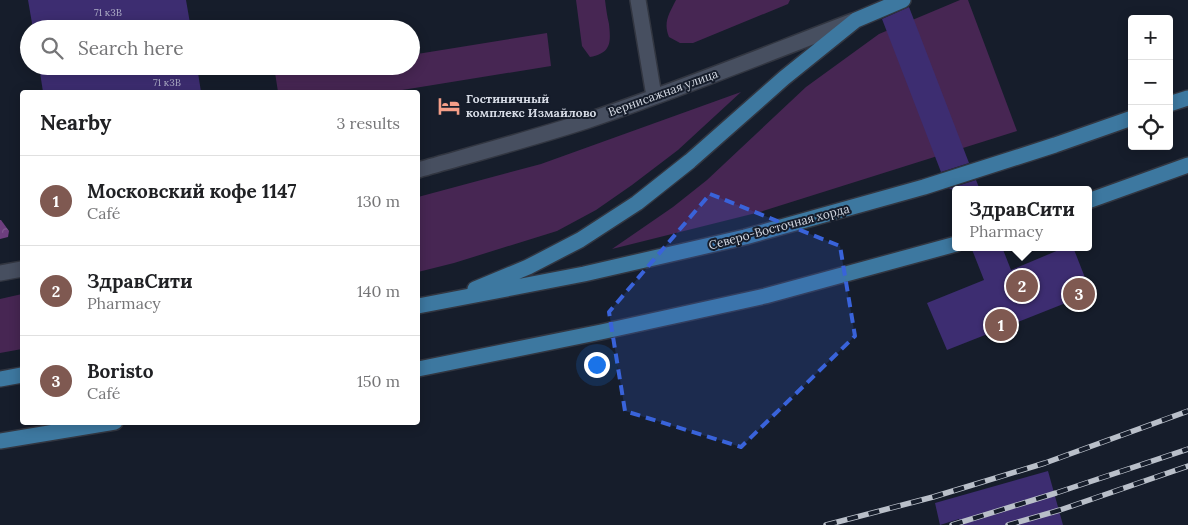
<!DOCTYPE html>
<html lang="en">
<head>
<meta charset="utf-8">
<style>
	:root { --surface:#fff; --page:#f2f2f2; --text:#202124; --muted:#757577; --line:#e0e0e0; --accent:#7f5951 }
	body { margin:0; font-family:Lora,serif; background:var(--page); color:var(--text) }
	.controls { position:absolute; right:15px; top:15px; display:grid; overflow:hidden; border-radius:5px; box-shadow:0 2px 12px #0003 }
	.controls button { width:45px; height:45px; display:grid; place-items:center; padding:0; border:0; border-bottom:1px solid var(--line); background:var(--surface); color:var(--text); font:25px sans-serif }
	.you { position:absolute; left:596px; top:364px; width:18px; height:18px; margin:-12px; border:4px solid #fff; border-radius:50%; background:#1a73e8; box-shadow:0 0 0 8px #1a73e833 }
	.badge { display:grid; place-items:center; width:32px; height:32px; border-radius:50%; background:var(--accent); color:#fff; font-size:16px; font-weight:700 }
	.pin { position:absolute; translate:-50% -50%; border:2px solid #fff; box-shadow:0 1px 5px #0006 }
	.popup { position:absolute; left:952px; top:186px; width:140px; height:65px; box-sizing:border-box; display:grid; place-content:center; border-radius:5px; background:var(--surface); filter:drop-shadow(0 1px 4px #0005); font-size:16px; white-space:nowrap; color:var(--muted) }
	.popup b { font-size:19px; color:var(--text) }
	.popup::after { content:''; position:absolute; left:50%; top:100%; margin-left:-10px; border:10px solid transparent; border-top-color:var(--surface) }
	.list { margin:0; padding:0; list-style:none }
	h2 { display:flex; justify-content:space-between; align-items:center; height:65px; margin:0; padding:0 20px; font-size:21px }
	h2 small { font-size:16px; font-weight:400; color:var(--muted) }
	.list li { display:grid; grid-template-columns:32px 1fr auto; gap:15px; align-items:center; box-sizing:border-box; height:90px; padding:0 20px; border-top:1px solid var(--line) }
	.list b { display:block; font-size:19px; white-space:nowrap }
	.list p { margin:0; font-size:16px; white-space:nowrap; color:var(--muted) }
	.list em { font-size:16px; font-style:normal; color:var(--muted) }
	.icon { flex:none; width:28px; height:28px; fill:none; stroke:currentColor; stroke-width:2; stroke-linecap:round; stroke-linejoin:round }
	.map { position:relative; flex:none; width:1188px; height:525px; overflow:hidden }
	.search { position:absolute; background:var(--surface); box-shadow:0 2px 12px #0003; left:20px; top:20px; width:400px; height:55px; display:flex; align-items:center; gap:12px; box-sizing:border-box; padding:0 18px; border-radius:28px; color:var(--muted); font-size:19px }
	.panel { position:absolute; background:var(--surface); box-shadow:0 2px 12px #0003; left:20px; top:90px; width:400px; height:335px; border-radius:5px }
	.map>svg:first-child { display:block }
	.green { fill:#472653 }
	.forest { fill:url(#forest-crowns) }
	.building { fill:#3d2d71 }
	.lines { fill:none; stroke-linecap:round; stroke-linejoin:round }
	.minor-casing { stroke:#323641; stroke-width:18 }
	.major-casing { stroke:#323641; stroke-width:18 }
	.minor { stroke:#474f60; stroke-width:15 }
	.major { stroke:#3d78a0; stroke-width:15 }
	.rail-casing { stroke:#b9bfc9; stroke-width:5.5 }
	.rail { stroke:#161d2b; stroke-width:4; stroke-dasharray:11; stroke-linecap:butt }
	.marked { fill:#3963da; fill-opacity:0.2; stroke:#3963da; stroke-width:4; stroke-dasharray:10 6; stroke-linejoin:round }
	.labels { text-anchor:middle; stroke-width:4; stroke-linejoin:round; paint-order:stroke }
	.number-label { font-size:10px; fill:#b0b0c9 }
	.street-label { font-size:12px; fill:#d7dce6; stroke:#161d2b }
	.poi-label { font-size:12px; font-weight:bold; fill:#d7dce6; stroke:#161d2b; text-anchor:start }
</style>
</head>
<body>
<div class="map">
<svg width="1188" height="525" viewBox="0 0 1188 525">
	<defs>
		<pattern id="forest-crowns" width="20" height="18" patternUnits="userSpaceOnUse" patternTransform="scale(1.25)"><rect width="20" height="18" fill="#6d3e7e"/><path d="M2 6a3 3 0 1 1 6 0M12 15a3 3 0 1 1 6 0" fill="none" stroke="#815990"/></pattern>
	</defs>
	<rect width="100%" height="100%" fill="#161d2b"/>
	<path class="green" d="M 576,0 L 605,0 C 606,8 607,16 609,24 C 611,43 611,53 590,57 L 582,46 Z
		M 676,0 L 790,0 L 788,4 L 693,43 L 680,43 L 669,37 C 663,22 669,14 676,0 Z
		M 960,0 L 968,0 L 1017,131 L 760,212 L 612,249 L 673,207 L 707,180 L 806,87 L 879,34 Z
		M 547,33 L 551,66 L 390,92 L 278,92 L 274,66 L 295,66 L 297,74 L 344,66 L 411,66 L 411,55 Z
		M 741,92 L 678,150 L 632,185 L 596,210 L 557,231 L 454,263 L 418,272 L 418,197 L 541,164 Z
		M 22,294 L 22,349 L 0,353 L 0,299 Z"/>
	<path class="forest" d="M 0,220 L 1,220 L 9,231 L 8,237 L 0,239 Z"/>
	<path class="building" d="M 28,0 L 186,0 L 191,29 L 33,29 Z
		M 909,7 L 969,163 L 941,172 L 882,19 Z
		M 39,66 L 197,66 L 201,92 L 43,92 Z
		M 976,180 L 980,190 L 948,189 Z
		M 971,247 L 1002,247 L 1011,270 L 1066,247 L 1073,247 L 1091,293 L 947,350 L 927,303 L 984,280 Z
		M 1048,471 L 1063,525 L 960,525 L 959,519 L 940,525 L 935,503 Z"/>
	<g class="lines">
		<g class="minor-casing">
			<path id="minor" d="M 638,0 L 654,96
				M 418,170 C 474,154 530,139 586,121 C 676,91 764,55 853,21
				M 0,273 L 22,269"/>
		</g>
		<g class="major-casing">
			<path id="major" d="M 1169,104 L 1188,98
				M 1088,201 L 1188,165
				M 475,289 L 528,267 L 580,240 L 637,203 L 690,161 L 784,78 L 856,20 L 903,0
				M 418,306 L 584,274 L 745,237 L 924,187 L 1055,145 L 1132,118
				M 418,369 L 601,332 L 765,296 L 956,244
				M 0,379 L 22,375
				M 0,441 L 115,422"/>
		</g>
		<use href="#minor" class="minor"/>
		<use href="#major" class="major"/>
		<g class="rail-casing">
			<path id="rail" d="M 826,525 L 933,497 L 1045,463 L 1188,411
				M 952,525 L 1056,493 L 1188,449
				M 1008,525 L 1060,510 L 1188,466"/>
		</g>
		<use href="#rail" class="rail"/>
	</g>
	<path class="marked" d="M 710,194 L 840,246 L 855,336 L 741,447 L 625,411 L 609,312 Z"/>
	<defs>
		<g id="hotel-bare" transform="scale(1.725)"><path d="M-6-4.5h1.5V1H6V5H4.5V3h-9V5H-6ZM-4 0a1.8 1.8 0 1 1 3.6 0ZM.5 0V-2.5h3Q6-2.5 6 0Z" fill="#f49e88" stroke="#161d2b" stroke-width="2.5" paint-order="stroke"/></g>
	</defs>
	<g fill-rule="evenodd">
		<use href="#hotel-bare" x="449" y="106"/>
	</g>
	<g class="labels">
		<g class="number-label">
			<text x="108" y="16">71 к3В</text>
			<text x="167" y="86">71 к3В</text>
		</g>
		<g class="street-label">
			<text transform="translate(663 93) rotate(-20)" y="4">Вернисажная улица</text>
			<text transform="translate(779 227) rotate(-15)" y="4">Северо-Восточная хорда</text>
		</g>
		<g class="poi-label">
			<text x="466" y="103">Гостиничный<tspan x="466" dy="14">комплекс Измайлово</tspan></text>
		</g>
	</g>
</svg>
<div class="controls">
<button>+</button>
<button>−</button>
<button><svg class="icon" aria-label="locate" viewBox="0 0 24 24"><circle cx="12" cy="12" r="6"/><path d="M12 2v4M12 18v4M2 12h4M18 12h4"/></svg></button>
</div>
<div class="you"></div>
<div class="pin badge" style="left:1001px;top:325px">1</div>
<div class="pin badge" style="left:1022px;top:286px">2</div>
<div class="popup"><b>ЗдравСити</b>Pharmacy</div>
<div class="pin badge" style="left:1079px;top:294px">3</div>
<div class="search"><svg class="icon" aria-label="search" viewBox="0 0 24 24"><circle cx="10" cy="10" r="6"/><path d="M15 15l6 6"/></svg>Search here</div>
<section class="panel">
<h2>Nearby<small>3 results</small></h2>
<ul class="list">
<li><span class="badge">1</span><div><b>Московский кофе 1147</b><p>Café</p></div><em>130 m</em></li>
<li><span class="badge">2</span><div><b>ЗдравСити</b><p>Pharmacy</p></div><em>140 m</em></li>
<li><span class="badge">3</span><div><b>Boristo</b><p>Café</p></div><em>150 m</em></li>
</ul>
</section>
</div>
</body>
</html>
